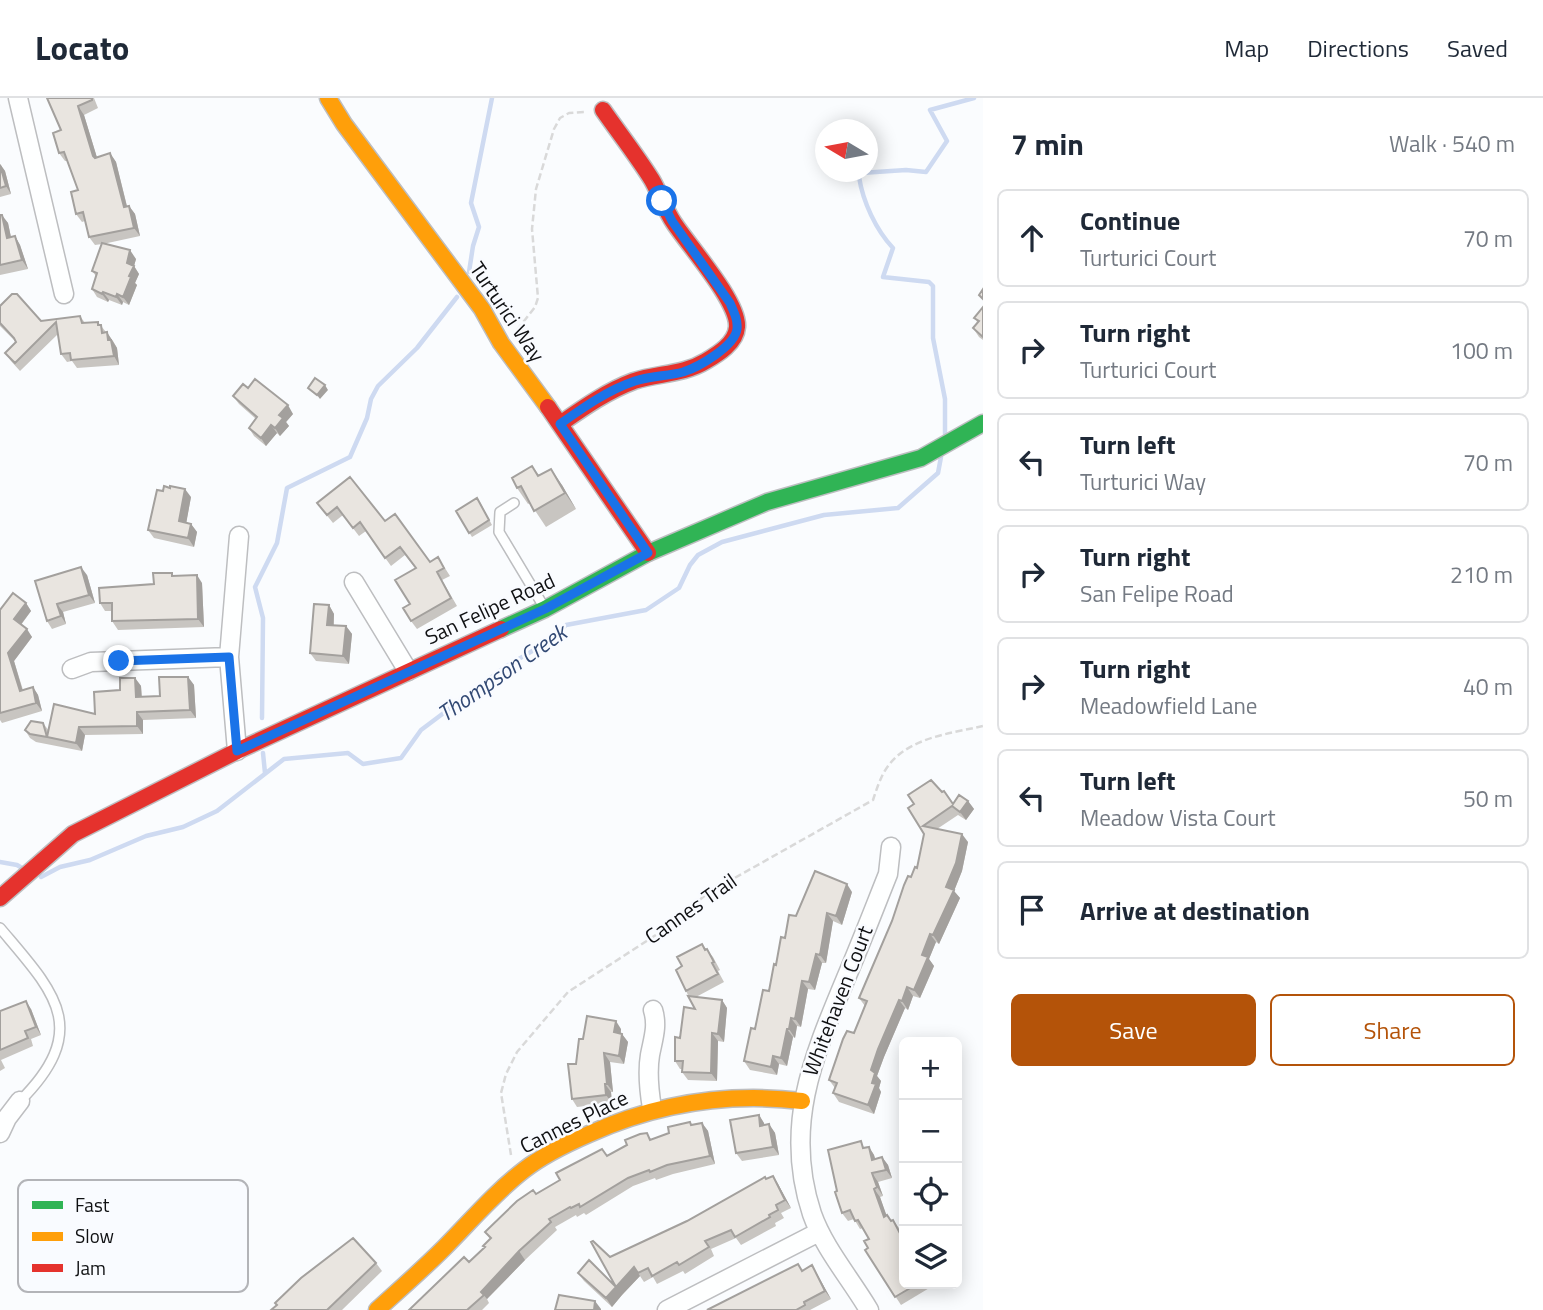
<!DOCTYPE html>
<html lang="en">
<head>
<meta charset="utf-8">
<style>
	:root { --surface:#fff; --page:#f2f2f3; --text:#1f2937; --muted:#747a83; --line:#e0e1e3; --accent:#b45309 }
	body { margin:0; font-family:"Titillium Web",sans-serif; background:var(--page); color:var(--text) }
	.controls { position:absolute; right:21px; bottom:21px; display:grid; overflow:hidden; border-radius:10px; box-shadow:0 4px 18px #0003 }
	.controls button { width:63px; height:63px; display:grid; place-items:center; padding:0; border:0; border-bottom:2px solid var(--line); background:var(--surface); color:var(--text); font:35px sans-serif }
	.compass { position:absolute; left:815px; top:21px; width:63px; height:63px; border-radius:50%; background:var(--surface); box-shadow:0 4px 18px #0003; rotate:280deg }
	.stop { position:absolute; width:21px; height:21px; margin:-16px; border:5px solid #1a73e8; border-radius:50%; background:#fff }
	.stop.end { background:#1a73e8; border-color:#fff; box-shadow:0 2px 7px #0008 }
	.list { margin:0; padding:0; list-style:none }
	h2 { display:flex; justify-content:space-between; align-items:center; height:91px; margin:0; padding:0 28px; font-size:30px }
	h2 small { font-size:23px; font-weight:400; color:var(--muted) }
	.list li { display:grid; grid-template-columns:46px 1fr auto; gap:21px; align-items:center; box-sizing:border-box; height:98px; margin:0 14px 14px; padding:0 14px; border:2px solid var(--line); border-radius:10px }
	.list b { display:block; font-size:26px; white-space:nowrap }
	.list p { margin:0; font-size:23px; white-space:nowrap; color:var(--muted) }
	.list em { font-size:23px; font-style:normal; color:var(--muted) }
	.actions { display:flex; gap:14px; padding:21px 28px }
	.actions a { flex:1; padding:16px 0; border:2px solid var(--accent); border-radius:10px; text-align:center; font-size:24px; color:var(--accent) }
	.actions .main { background:var(--accent); color:#fff }
	.icon { flex:none; width:38px; height:38px; fill:none; stroke:currentColor; stroke-width:2; stroke-linecap:round; stroke-linejoin:round }
	.map { position:relative; flex:none; width:983px; height:1212px; overflow:hidden }
	header { display:flex; align-items:center; gap:42px; box-sizing:border-box; height:98px; padding:0 35px; background:var(--surface); border-bottom:2px solid var(--line) }
	header strong { font-size:33px }
	nav { display:flex; gap:38px; margin-inline-start:auto; font-size:24px }
	main { display:flex }
	aside { flex:1; background:var(--surface) }
	.map>svg:first-child { display:block }
	.lines { fill:none; stroke-linecap:round; stroke-linejoin:round }
	.stream { stroke:#cedaf1; stroke-width:4.5 }
	.lane-casing { stroke:#bdbec0; stroke-width:12 }
	.street-casing { stroke:#bdbec0; stroke-width:21 }
	.fast-casing { stroke:#bdbec0; stroke-width:19 }
	.slow-casing { stroke:#bdbec0; stroke-width:19 }
	.jam-casing { stroke:#bdbec0; stroke-width:19 }
	.path { stroke:#d9d9d9; stroke-width:2.5; stroke-dasharray:7 3.5; stroke-linecap:butt }
	.lane { stroke:#feffff; stroke-width:9 }
	.street { stroke:#feffff; stroke-width:18 }
	.fast { stroke:#30b455; stroke-width:16 }
	.slow { stroke:#ff9f0a; stroke-width:16 }
	.jam { stroke:#e5322d; stroke-width:16 }
	.wall { fill:#c8c5c1 }
	.shaded-wall { fill:#a3a09d }
	.building { fill:#e9e5e0; stroke:#a3a09d; stroke-width:2 }
	.route { stroke:#1a73e8; stroke-width:9 }
	.labels { text-anchor:middle; stroke-width:5; stroke-linejoin:round; paint-order:stroke }
	.street-label { font-size:21px; fill:#0f1012; stroke:#f9fbff }
	.water-label { font-size:23px; font-style:italic; fill:#324974; stroke:#f9fbff }
	.key { fill:#f9fbff; stroke:#b3b4b8; stroke-width:2 }
	.key-label { font-size:19px; fill:#0f1012 }
</style>
</head>
<body>
<header>
<strong>Locato</strong>
<nav><a>Map</a><a>Directions</a><a>Saved</a></nav>
</header>
<main>
<div class="map">
<svg width="983" height="1212" viewBox="0 0 983 1212">
	<rect width="100%" height="100%" fill="#fafcfe"/>
	<g class="lines">
		<path class="stream" d="M 469,174 L 473,148 L 479,129 L 471,105 L 492,0
			M 945,336 L 945,301 L 933,240 L 933,188 L 929,184 L 883,179 L 893,150 C 876,132 863,104 859,79 L 861,75 L 906,72 L 926,74 L 947,43 L 930,12 L 974,0
			M 262,620 L 263,520 L 255,489 L 277,445 L 287,390 L 350,359 L 367,320 L 371,301 L 378,288 L 417,250 L 457,199
			M 263,655 L 265,675
			M 0,764 L 17,767 L 22,770
			M 41,779 L 60,769 L 90,762 L 146,738 L 183,729 L 217,713 L 284,661 L 348,655 L 363,666 L 401,660 L 421,632 L 505,569 L 551,542 L 566,527 L 646,512 L 679,490 L 690,467 L 698,457 L 722,444 L 824,417 L 898,410 L 938,375 L 941,359"/>
		<g class="lane-casing">
			<path id="lane" d="M 514,405 L 500,414 L 499,434 L 544,509
				M 0,830 C 53,893 93,930 20,1003"/>
		</g>
		<g class="street-casing">
			<path id="street" d="M 18,0 L 64,196
				M 354,484 L 408,573
				M 72,571 L 91,564 L 229,559
				M 237,653 L 229,559 L 239,438
				M 652,1010 C 649,992 647,975 650,957 C 653,941 658,928 653,912
				M 0,1035 L 7,1020 L 20,1003
				M 667,1212 L 819,1134
				M 869,1212 C 850,1180 824,1150 812,1116 C 783,1029 813,959 846,880 C 861,845 874,811 888,776 L 891,749"/>
		</g>
		<g class="fast-casing">
			<path id="fast" d="M 501,531 L 545,511 L 648,455 L 767,404 L 921,360 L 983,325"/>
		</g>
		<g class="slow-casing">
			<path id="slow" d="M 328,0 L 344,26 L 482,211 L 501,245 L 548,309
				M 377,1212 C 399,1192 422,1172 444,1150 C 470,1124 494,1095 524,1072 C 543,1057 566,1046 589,1036 C 658,1005 727,994 802,1003"/>
		</g>
		<g class="jam-casing">
			<path id="jam" d="M 548,309 L 648,455
				M 560,326 C 583,310 607,293 634,283 C 658,275 683,277 706,263 C 718,256 736,245 737,229 C 739,204 689,148 674,125 C 665,112 660,96 652,82 C 637,58 619,35 603,12
				M 0,800 L 73,736 L 237,653 L 501,531"/>
		</g>
		<path class="path" d="M 517,232 L 535,209 L 538,200 L 532,131 L 536,91 L 554,31 L 560,20 L 569,15 L 584,14
			M 511,1057 L 501,995 L 506,976 L 517,954 L 568,894 L 662,833 L 708,795 L 873,702 C 876,693 879,684 883,676 C 902,640 948,636 983,628"/>
		<use href="#lane" class="lane"/>
		<use href="#street" class="street"/>
		<use href="#fast" class="fast"/>
		<use href="#slow" class="slow"/>
		<use href="#jam" class="jam"/>
	</g>
	<path class="wall" d="M 47,0 L 94,0 L 98,10 L 84,17 L 97,60 L 110,55 L 116,64 L 127,108 L 129,108 L 135,116 L 140,138 L 103,146 L 136,161 L 134,168 L 139,176 L 135,185 L 137,187 L 129,207 L 123,204 L 122,207 L 109,202 L 108,204 L 97,199 L 92,191 L 96,178 L 92,173 L 102,146 L 95,147 L 89,139 L 85,123 L 82,124 L 76,116 L 78,92 L 67,63 L 65,63 L 59,55 L 61,32 Z
		M 0,66 L 5,73 L 11,96 L 0,99 Z
		M 0,117 L 8,125 L 11,139 L 15,138 L 20,147 L 28,171 L 0,177 Z
		M 0,208 L 41,223 L 80,218 L 85,225 L 98,224 L 113,243 L 117,250 L 119,267 L 77,270 L 72,263 L 67,264 L 61,256 L 58,236 L 20,273 L 11,263 L 5,255 L 16,244 L 0,228 Z
		M 983,209 L 983,242 L 979,239 L 973,230 L 978,225 L 974,220 Z
		M 248,290 L 293,316 L 286,324 L 289,328 L 280,338 L 277,335 L 266,348 L 254,338 L 249,330 L 256,321 L 239,306 L 233,298 Z
		M 532,368 L 539,377 L 562,387 L 576,411 L 546,429 L 530,405 L 528,406 L 517,390 Z
		M 350,379 L 385,423 L 430,464 L 443,467 L 450,478 L 442,482 L 457,508 L 417,531 L 411,523 L 410,506 L 415,470 L 405,457 L 391,468 L 366,433 L 359,438 L 343,417 L 333,425 L 317,405 Z
		M 191,399 L 186,425 L 191,426 L 197,434 L 194,449 L 154,440 L 148,432 Z
		M 480,404 L 492,427 L 472,439 L 456,413 Z
		M 87,477 L 95,505 L 63,514 L 66,526 L 52,531 L 47,523 L 35,483 Z
		M 174,478 L 202,485 L 204,529 L 118,532 L 112,523 L 112,513 L 105,513 L 100,505 L 154,486 Z
		M 26,505 L 31,513 L 21,527 L 32,539 L 14,563 L 23,592 L 33,589 L 38,597 L 42,613 L 2,625 L 0,622 L 0,512 Z
		M 329,507 L 334,516 L 334,527 L 346,528 L 352,536 L 349,566 L 316,563 L 310,555 Z
		M 188,579 L 194,587 L 196,620 L 143,622 L 143,636 L 85,637 L 82,653 L 36,644 L 30,640 L 25,632 L 43,625 L 49,633 L 95,616 L 135,580 L 141,588 L 142,599 L 160,598 Z
		M 968,703 L 974,711 L 966,722 L 958,717 L 937,731 L 968,744 L 962,773 L 954,793 L 960,800 L 939,846 L 936,844 L 929,861 L 934,868 L 920,900 L 913,898 L 908,912 L 905,910 L 884,959 L 877,978 L 881,983 L 879,990 L 881,994 L 874,1016 L 839,1004 L 833,995 L 835,990 L 829,982 L 854,935 L 865,908 L 859,900 L 911,779 L 917,770 L 924,736 L 908,710 Z
		M 852,794 L 842,827 L 833,823 L 826,865 L 822,865 L 815,892 L 808,891 L 801,929 L 797,928 L 795,940 L 793,939 L 787,968 L 779,966 L 777,977 L 750,972 L 744,963 L 755,931 L 769,893 L 776,867 L 785,840 L 796,818 Z
		M 702,846 L 713,859 L 720,872 L 718,873 L 724,884 L 696,899 L 722,902 L 727,910 L 724,944 L 718,943 L 717,983 L 688,982 L 682,974 L 682,971 L 680,971 L 675,963 L 680,940 L 695,911 L 686,893 L 682,868 Z
		M 31,911 L 41,937 L 31,941 L 33,948 L 1,962 L 5,970 L 0,973 L 0,913 Z
		M 621,931 L 621,935 L 628,944 L 624,966 L 610,964 L 613,994 L 611,994 L 612,1005 L 577,1009 L 572,1001 L 576,966 L 583,941 Z
		M 759,1017 L 765,1027 L 769,1026 L 775,1035 L 779,1057 L 742,1063 L 736,1055 Z
		M 690,1024 L 692,1027 L 702,1025 L 708,1033 L 715,1066 L 673,1076 L 656,1082 L 655,1080 L 633,1088 L 586,1117 L 584,1115 L 577,1119 L 576,1117 L 555,1129 L 557,1132 L 525,1162 L 487,1201 L 489,1205 L 482,1212 L 409,1212 L 469,1164 L 485,1150 L 490,1141 L 485,1134 L 536,1096 L 607,1058 L 669,1035 Z
		M 869,1049 L 874,1057 L 875,1061 L 882,1059 L 888,1067 L 892,1080 L 878,1084 L 883,1098 L 880,1099 L 886,1117 L 892,1123 L 893,1122 L 899,1130 L 904,1186 L 929,1186 L 931,1189 L 901,1207 L 865,1152 L 868,1150 L 869,1141 L 863,1130 L 860,1131 L 854,1121 L 848,1123 L 842,1115 L 866,1050 Z
		M 773,1078 L 778,1086 L 791,1110 L 781,1115 L 784,1120 L 775,1125 L 776,1128 L 741,1147 L 736,1140 L 711,1151 L 714,1158 L 685,1176 L 683,1173 L 657,1186 L 653,1179 L 644,1184 L 640,1178 L 622,1197 L 610,1159 L 687,1123 Z
		M 376,1165 L 382,1173 L 342,1212 L 271,1212 Z
		M 803,1172 L 817,1176 L 831,1201 L 810,1212 L 707,1212 Z
		M 578,1175 L 622,1197 L 612,1209 L 584,1183 Z"/>
	<path class="shaded-wall" d="M 78,8 L 84,17 L 99,66 L 93,58 Z
		M 110,55 L 116,64 L 129,117 L 124,109 Z
		M 0,66 L 5,73 L 11,96 L 6,88 Z
		M 129,108 L 135,116 L 140,138 L 134,130 Z
		M 2,117 L 8,125 L 13,149 L 7,140 Z
		M 15,138 L 20,147 L 28,171 L 22,162 Z
		M 130,152 L 136,161 L 134,168 L 139,176 L 135,185 L 137,187 L 129,207 L 123,199 L 129,178 L 127,165 Z
		M 103,194 L 109,202 L 108,204 L 102,196 Z
		M 117,196 L 123,204 L 122,207 L 116,199 Z
		M 107,234 L 117,250 L 119,267 L 114,258 L 108,242 Z
		M 325,287 L 328,292 L 320,301 L 317,297 Z
		M 288,307 L 293,316 L 286,324 L 289,328 L 280,338 L 275,330 L 279,317 Z
		M 271,327 L 277,335 L 266,348 L 261,340 Z
		M 551,371 L 562,387 L 576,411 L 565,395 Z
		M 185,391 L 191,399 L 185,432 L 179,423 Z
		M 191,426 L 197,434 L 194,449 L 188,440 Z
		M 81,469 L 87,477 L 95,505 L 89,497 Z
		M 197,477 L 202,485 L 204,529 L 198,521 Z
		M 26,505 L 31,513 L 19,529 L 14,521 Z
		M 57,506 L 63,514 L 66,526 L 61,518 Z
		M 329,507 L 334,516 L 333,535 L 327,527 Z
		M 346,528 L 352,536 L 349,566 L 343,558 Z
		M 27,531 L 32,539 L 14,563 L 25,601 L 20,593 L 8,555 Z
		M 188,579 L 194,587 L 196,620 L 190,612 Z
		M 135,580 L 141,588 L 142,607 L 136,599 Z
		M 33,589 L 38,597 L 42,613 L 36,605 Z
		M 137,614 L 143,622 L 143,636 L 137,628 Z
		M 79,629 L 85,637 L 82,653 L 76,645 Z
		M 968,703 L 974,711 L 966,722 L 960,714 Z
		M 962,736 L 968,744 L 962,773 L 954,793 L 960,800 L 939,846 L 933,837 Z
		M 847,786 L 852,794 L 842,827 L 836,818 Z
		M 827,815 L 833,823 L 826,865 L 820,857 Z
		M 930,836 L 936,844 L 929,861 L 934,868 L 920,900 L 914,892 L 922,857 Z
		M 816,856 L 822,865 L 815,892 L 809,884 Z
		M 802,883 L 808,891 L 801,929 L 795,921 Z
		M 907,889 L 913,898 L 908,912 L 902,903 Z
		M 722,902 L 727,910 L 724,944 L 718,936 Z
		M 899,902 L 905,910 L 884,959 L 877,978 L 881,983 L 879,990 L 881,994 L 874,1016 L 868,1007 L 872,985 L 871,972 L 878,951 Z
		M 26,903 L 31,911 L 41,937 L 36,929 Z
		M 791,920 L 797,928 L 795,940 L 789,931 Z
		M 616,923 L 621,931 L 620,942 L 614,934 Z
		M 787,931 L 793,939 L 787,968 L 781,960 Z
		M 712,935 L 718,943 L 717,983 L 711,975 Z
		M 622,936 L 628,944 L 624,966 L 619,958 Z
		M 604,955 L 610,964 L 613,994 L 607,986 Z
		M 773,958 L 779,966 L 777,977 L 771,969 Z
		M 605,986 L 611,994 L 612,1005 L 606,997 Z
		M 759,1017 L 764,1025 L 766,1036 L 760,1028 Z
		M 702,1025 L 708,1033 L 715,1066 L 710,1058 Z
		M 769,1026 L 775,1035 L 779,1057 L 773,1049 Z
		M 869,1049 L 874,1057 L 878,1070 L 872,1062 Z
		M 882,1059 L 888,1067 L 892,1080 L 886,1072 Z
		M 872,1075 L 878,1084 L 883,1098 L 877,1089 Z
		M 773,1078 L 778,1086 L 791,1110 L 785,1102 Z
		M 874,1091 L 880,1099 L 890,1127 L 884,1119 Z
		M 519,1153 L 525,1162 L 487,1201 L 481,1194 Z
		M 812,1167 L 817,1176 L 831,1201 L 825,1193 Z
		M 634,1169 L 640,1178 L 622,1197 L 616,1189 Z
		M 616,1189 L 622,1197 L 612,1209 L 606,1200 Z
		M 595,1203 L 601,1211 L 601,1212 L 594,1212 Z"/>
	<path class="building" d="M 47,0 L 92,0 L 92,2 L 78,8 L 93,58 L 95,60 L 110,55 L 124,109 L 129,108 L 134,130 L 89,139 L 83,114 L 76,116 L 71,94 L 78,92 L 64,54 L 59,55 L 53,35 L 61,32 Z
		M 0,67 L 6,88 L 0,90 Z
		M 0,117 L 2,117 L 7,140 L 15,138 L 22,162 L 0,167 Z
		M 102,145 L 130,152 L 127,165 L 134,168 L 129,178 L 131,179 L 123,199 L 117,196 L 116,199 L 103,194 L 102,196 L 92,191 L 97,175 L 92,173 Z
		M 983,191 L 983,201 L 979,197 Z
		M 12,196 L 17,196 L 41,223 L 80,218 L 82,225 L 98,224 L 98,227 L 101,227 L 102,235 L 107,234 L 108,242 L 111,242 L 114,258 L 71,262 L 70,255 L 61,256 L 56,224 L 15,265 L 5,255 L 16,244 L 14,240 L 0,225 L 0,208 Z
		M 983,209 L 983,239 L 973,230 L 979,223 L 974,220 Z
		M 315,280 L 325,287 L 317,297 L 308,290 Z
		M 255,281 L 288,307 L 279,317 L 283,320 L 275,330 L 271,327 L 261,340 L 249,330 L 257,319 L 233,298 L 243,286 L 248,290 Z
		M 532,368 L 538,378 L 551,371 L 565,395 L 534,413 L 521,388 L 517,390 L 512,380 Z
		M 350,379 L 385,423 L 395,416 L 430,464 L 438,459 L 444,470 L 437,474 L 451,500 L 411,523 L 403,510 L 410,506 L 395,482 L 416,470 L 400,449 L 385,460 L 360,424 L 353,430 L 337,409 L 327,417 L 317,405 Z
		M 164,388 L 170,390 L 170,388 L 185,391 L 179,423 L 191,426 L 188,440 L 148,432 L 157,392 L 163,393 Z
		M 477,400 L 489,422 L 469,435 L 456,413 Z
		M 81,469 L 89,497 L 57,506 L 61,518 L 47,523 L 35,483 Z
		M 153,475 L 172,475 L 172,478 L 197,477 L 198,521 L 112,523 L 112,505 L 100,505 L 99,490 L 154,486 Z
		M 13,495 L 26,505 L 14,521 L 27,531 L 8,555 L 20,593 L 33,589 L 36,605 L 0,615 L 0,512 Z
		M 314,506 L 329,507 L 327,527 L 346,528 L 343,558 L 310,555 Z
		M 159,579 L 188,579 L 190,612 L 137,614 L 137,628 L 79,629 L 76,645 L 47,639 L 54,606 L 95,616 L 94,594 L 120,592 L 120,580 L 135,580 L 136,599 L 160,598 Z
		M 31,623 L 43,625 L 47,639 L 30,636 L 25,632 Z
		M 931,682 L 942,694 L 944,693 L 953,706 L 959,697 L 968,703 L 960,714 L 952,708 L 923,728 L 962,736 L 956,765 L 946,789 L 954,792 L 933,837 L 930,836 L 922,857 L 928,859 L 914,892 L 907,889 L 902,903 L 899,902 L 878,951 L 871,972 L 875,975 L 872,985 L 876,986 L 868,1007 L 833,995 L 837,985 L 829,982 L 843,941 L 847,933 L 854,935 L 867,903 L 859,900 L 892,823 L 904,787 L 908,778 L 911,779 L 915,769 L 917,770 L 924,736 L 908,710 L 914,706 L 908,697 Z
		M 815,773 L 847,786 L 836,818 L 827,815 L 820,857 L 816,856 L 809,884 L 802,883 L 795,921 L 791,920 L 789,931 L 787,931 L 781,960 L 773,958 L 771,969 L 744,963 L 751,930 L 755,931 L 763,892 L 769,893 L 774,866 L 776,867 L 781,839 L 785,840 L 789,817 L 796,818 Z
		M 702,846 L 705,852 L 707,851 L 714,864 L 712,865 L 718,876 L 686,893 L 676,872 L 682,868 L 677,859 Z
		M 688,898 L 722,902 L 718,936 L 712,935 L 711,975 L 682,974 L 683,963 L 675,963 L 675,939 L 680,940 L 684,909 L 695,911 Z
		M 26,903 L 36,929 L 25,933 L 28,940 L 0,952 L 0,913 Z
		M 587,918 L 616,923 L 614,934 L 622,936 L 619,958 L 604,955 L 607,986 L 605,986 L 606,997 L 572,1001 L 568,966 L 576,966 L 579,941 L 583,941 Z
		M 759,1017 L 760,1028 L 769,1026 L 773,1049 L 736,1055 L 730,1022 Z
		M 690,1024 L 691,1027 L 702,1025 L 710,1058 L 667,1067 L 650,1074 L 649,1072 L 628,1080 L 580,1109 L 579,1106 L 571,1110 L 570,1109 L 549,1121 L 551,1124 L 519,1153 L 481,1194 L 484,1197 L 467,1212 L 409,1212 L 464,1159 L 469,1164 L 485,1149 L 483,1148 L 491,1140 L 485,1134 L 517,1103 L 533,1092 L 536,1096 L 560,1082 L 556,1075 L 602,1051 L 607,1058 L 627,1047 L 625,1042 L 640,1036 L 647,1035 L 650,1042 L 669,1035 L 668,1029 Z
		M 861,1043 L 863,1050 L 869,1049 L 872,1062 L 882,1059 L 886,1072 L 872,1075 L 877,1089 L 874,1091 L 884,1119 L 887,1117 L 891,1123 L 893,1122 L 904,1143 L 904,1186 L 917,1186 L 895,1199 L 865,1152 L 868,1150 L 864,1143 L 869,1141 L 858,1122 L 855,1123 L 850,1112 L 842,1115 L 835,1094 L 837,1093 L 828,1052 Z
		M 773,1078 L 785,1102 L 776,1107 L 778,1112 L 769,1117 L 770,1119 L 735,1139 L 731,1132 L 705,1143 L 709,1149 L 679,1167 L 677,1164 L 652,1178 L 648,1170 L 638,1175 L 634,1169 L 616,1189 L 591,1144 L 593,1143 L 610,1159 L 687,1123 L 765,1079 L 766,1081 Z
		M 353,1140 L 376,1165 L 327,1212 L 271,1212 L 277,1207 L 275,1205 L 301,1180 Z
		M 589,1162 L 616,1189 L 606,1200 L 578,1175 Z
		M 798,1166 L 802,1173 L 812,1167 L 825,1193 L 804,1204 L 805,1207 L 796,1212 L 707,1212 Z
		M 559,1197 L 595,1203 L 594,1212 L 555,1212 Z"/>
	<g class="lines">
		<path class="route" d="M 119,563 L 229,559 L 237,653 L 545,511 L 648,455 L 560,326 C 584,309 608,292 635,283 C 651,278 668,278 683,274 C 699,269 735,248 737,231 C 738,222 734,214 730,205 L 672,123 L 662,103"/>
	</g>
	<g class="labels">
		<g class="street-label">
			<text transform="translate(507 214) rotate(56)" y="7">Turturici Way</text>
			<text transform="translate(490 511) rotate(-25)" y="7">San Felipe Road</text>
			<text transform="translate(691 811) rotate(-35)" y="7">Cannes Trail</text>
			<text transform="translate(838 903) rotate(-69)" y="7">Whitehaven Court</text>
			<text transform="translate(574 1024) rotate(-26)" y="7">Cannes Place</text>
		</g>
		<g class="water-label">
			<text transform="translate(502 575) rotate(-35)" y="8">Thompson Creek</text>
		</g>
	</g>
	<rect x="18" y="1082" width="230" height="112" rx="10" class="key"/>
	<rect x="32" y="1103" width="31" height="8" fill="#30b455"/>
	<rect x="32" y="1134" width="31" height="9" fill="#ff9f0a"/>
	<rect x="32" y="1166" width="31" height="8" fill="#e5322d"/>
	<g class="key-label">
		<text x="75" y="1114">Fast</text>
		<text x="75" y="1145">Slow</text>
		<text x="75" y="1177">Jam</text>
	</g>
</svg>
<div class="controls">
<button>+</button>
<button>−</button>
<button><svg class="icon" aria-label="locate" viewBox="0 0 24 24"><circle cx="12" cy="12" r="6"/><path d="M12 2v4M12 18v4M2 12h4M18 12h4"/></svg></button>
<button><svg class="icon" aria-label="layers" viewBox="0 0 24 24"><path d="M12 4l9 5-9 5-9-5zM3 14l9 5 9-5"/></svg></button>
</div>
<svg class="compass" viewBox="-18 -18 36 36"><path d="M0-13l5 13h-10z" fill="#e53935"/><path d="M0 13l5-13h-10z" fill="#747a83"/></svg>
<div class="stop" style="left:662px;top:103px"></div>
<div class="stop end" style="left:119px;top:563px"></div>
</div>
<aside>
<h2>7 min<small>Walk · 540 m</small></h2>
<ul class="list">
<li><svg class="icon" aria-label="ahead" viewBox="0 0 24 24"><path d="M12 20V5M6 11l6-6 6 6"/></svg><div><b>Continue</b><p>Turturici Court</p></div><em>70 m</em></li>
<li><svg class="icon" aria-label="right" viewBox="0 0 24 24"><path d="M7 20v-9h11M14 6l5 5-5 5"/></svg><div><b>Turn right</b><p>Turturici Court</p></div><em>100 m</em></li>
<li><svg class="icon" aria-label="left" viewBox="0 0 24 24"><path d="M17 20v-9H6M10 6l-5 5 5 5"/></svg><div><b>Turn left</b><p>Turturici Way</p></div><em>70 m</em></li>
<li><svg class="icon" aria-label="right" viewBox="0 0 24 24"><path d="M7 20v-9h11M14 6l5 5-5 5"/></svg><div><b>Turn right</b><p>San Felipe Road</p></div><em>210 m</em></li>
<li><svg class="icon" aria-label="right" viewBox="0 0 24 24"><path d="M7 20v-9h11M14 6l5 5-5 5"/></svg><div><b>Turn right</b><p>Meadowfield Lane</p></div><em>40 m</em></li>
<li><svg class="icon" aria-label="left" viewBox="0 0 24 24"><path d="M17 20v-9H6M10 6l-5 5 5 5"/></svg><div><b>Turn left</b><p>Meadow Vista Court</p></div><em>50 m</em></li>
<li><svg class="icon" aria-label="arrive" viewBox="0 0 24 24"><path d="M6 21V4h12l-3 4 3 4H6"/></svg><div><b>Arrive at destination</b></div></li>
</ul>
<div class="actions"><a class="main">Save</a><a>Share</a></div>
</aside>
</main>
</body>
</html>
